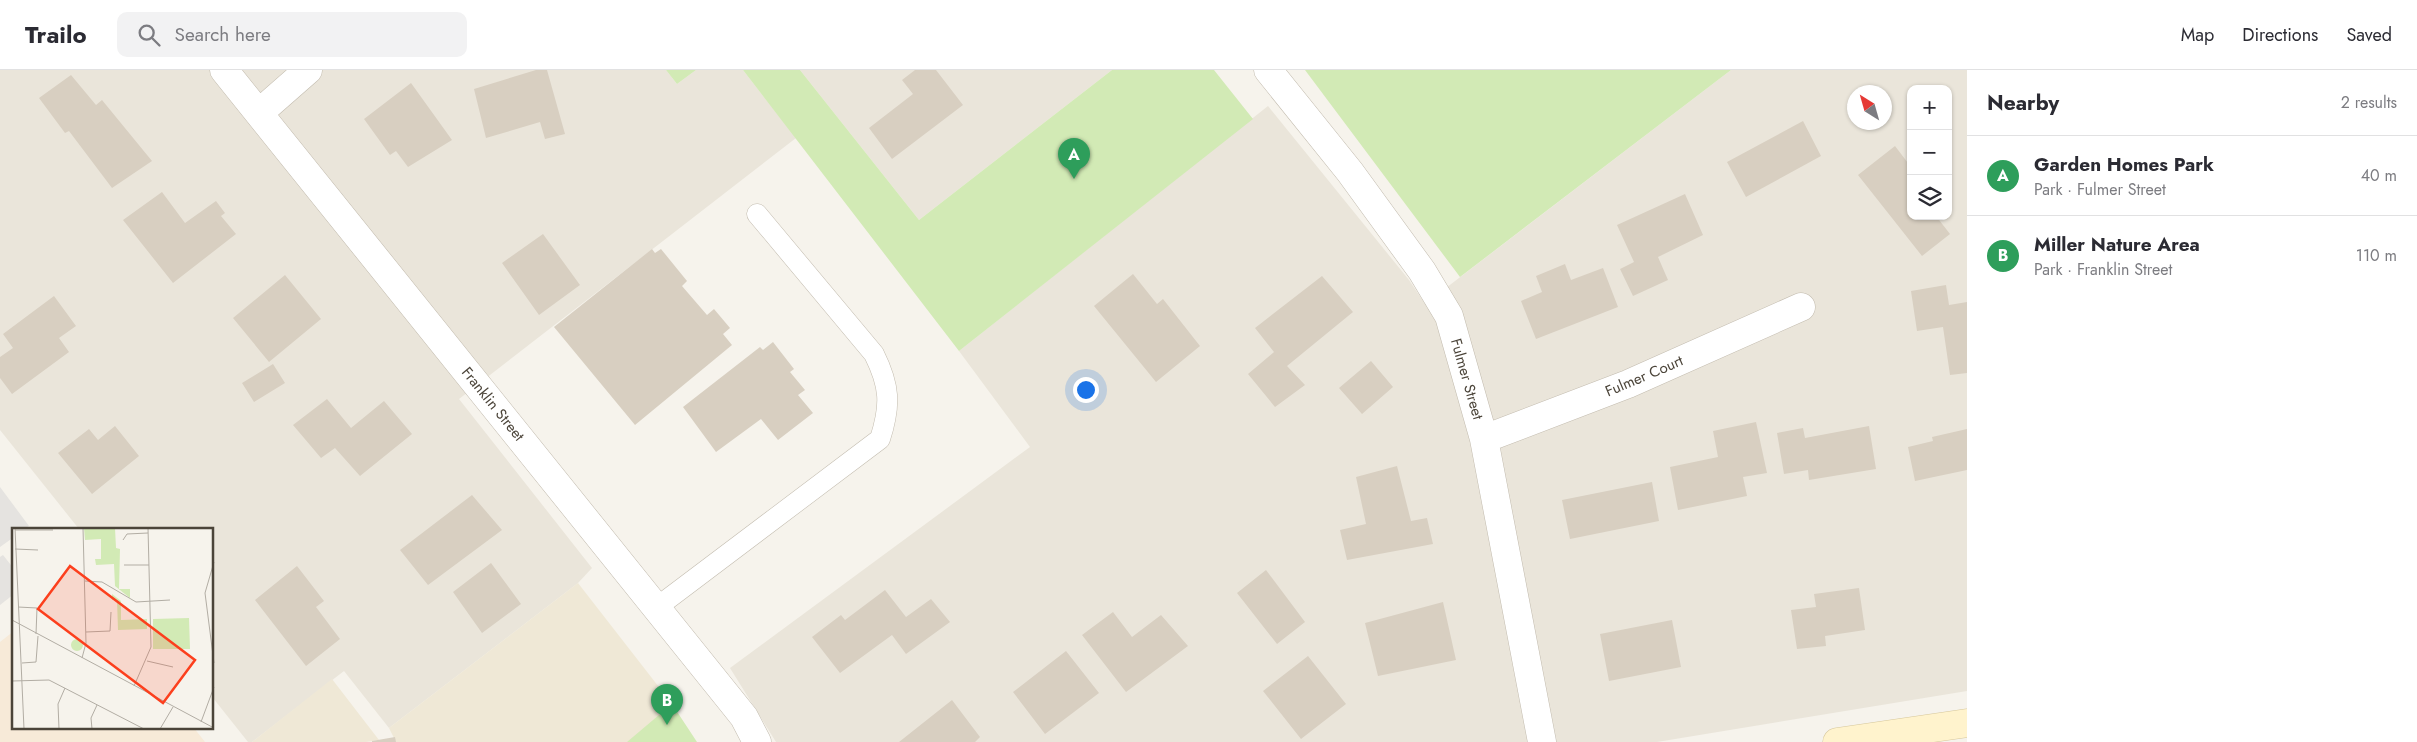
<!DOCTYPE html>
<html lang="en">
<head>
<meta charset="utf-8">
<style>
	:root { --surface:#fff; --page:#f2f2f3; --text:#2b2b33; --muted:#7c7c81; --line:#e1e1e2; --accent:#1a73e8 }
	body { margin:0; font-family:Jost,sans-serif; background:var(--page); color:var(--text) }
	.controls { position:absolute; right:15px; top:15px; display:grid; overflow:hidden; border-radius:10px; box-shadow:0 1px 4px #0004 }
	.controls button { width:45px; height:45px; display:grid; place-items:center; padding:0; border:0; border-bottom:1px solid var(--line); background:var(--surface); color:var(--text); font:25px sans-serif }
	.compass { position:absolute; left:1847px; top:15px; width:45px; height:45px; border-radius:50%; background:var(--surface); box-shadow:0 1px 4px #0004; rotate:323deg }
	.you { position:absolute; left:1085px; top:319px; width:18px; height:18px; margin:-12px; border:4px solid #fff; border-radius:50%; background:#1a73e8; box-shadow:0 0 0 8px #1a73e833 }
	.badge { display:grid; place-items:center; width:32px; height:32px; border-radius:50%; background:var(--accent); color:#fff; font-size:16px; font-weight:700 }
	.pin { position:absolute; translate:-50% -41px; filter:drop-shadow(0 1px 2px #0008) }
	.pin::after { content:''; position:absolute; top:26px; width:18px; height:15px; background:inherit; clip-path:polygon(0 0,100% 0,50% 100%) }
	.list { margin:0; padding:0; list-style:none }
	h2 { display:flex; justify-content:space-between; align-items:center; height:65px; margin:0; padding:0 20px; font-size:21px }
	h2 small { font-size:16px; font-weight:400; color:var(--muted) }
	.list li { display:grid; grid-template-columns:32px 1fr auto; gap:15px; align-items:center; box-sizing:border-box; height:80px; padding:0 20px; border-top:1px solid var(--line) }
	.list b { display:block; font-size:19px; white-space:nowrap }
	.list p { margin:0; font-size:16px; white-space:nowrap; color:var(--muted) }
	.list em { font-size:16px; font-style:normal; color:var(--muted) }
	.icon { flex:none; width:28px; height:28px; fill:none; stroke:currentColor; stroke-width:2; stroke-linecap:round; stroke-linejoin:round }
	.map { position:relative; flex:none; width:1967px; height:672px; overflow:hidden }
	header { display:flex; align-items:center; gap:30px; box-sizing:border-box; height:70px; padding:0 25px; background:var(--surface); border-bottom:1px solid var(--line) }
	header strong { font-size:24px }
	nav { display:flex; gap:28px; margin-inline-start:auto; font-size:18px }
	.search { width:350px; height:45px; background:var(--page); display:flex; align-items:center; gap:12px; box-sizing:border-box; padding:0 18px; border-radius:10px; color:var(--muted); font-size:19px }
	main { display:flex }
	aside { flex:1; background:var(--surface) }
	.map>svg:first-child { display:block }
	.residential { fill:#eae5da; fill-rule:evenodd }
	.commercial { fill:#f7ead8 }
	.education { fill:#efe8d6 }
	.green { fill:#d2eab5 }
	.parking { fill:#e5e3e0 }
	.building { fill:#d8cfc1 }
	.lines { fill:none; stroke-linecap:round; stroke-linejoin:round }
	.lane-casing { stroke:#c2bbae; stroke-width:21 }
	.street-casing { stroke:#c2bbae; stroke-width:29 }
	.secondary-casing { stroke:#d6c79b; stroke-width:29 }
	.lane { stroke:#fff; stroke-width:20 }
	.street { stroke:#fff; stroke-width:28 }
	.secondary { stroke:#fff3cd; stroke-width:28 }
	.labels { text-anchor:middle; stroke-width:4; stroke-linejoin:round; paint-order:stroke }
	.street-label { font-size:15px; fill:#4b4439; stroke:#fff }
	.inset-road { fill:none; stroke:#b2ada4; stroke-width:1 }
	.view { fill:#fc3f1d; fill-opacity:0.15; stroke:#fc3f1d; stroke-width:2.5 }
	.inset-edge { fill:none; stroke:#4b4439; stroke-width:2.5 }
</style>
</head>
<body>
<header>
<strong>Trailo</strong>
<div class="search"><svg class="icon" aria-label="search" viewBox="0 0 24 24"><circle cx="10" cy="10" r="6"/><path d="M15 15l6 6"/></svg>Search here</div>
<nav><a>Map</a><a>Directions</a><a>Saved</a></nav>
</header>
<main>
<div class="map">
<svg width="1967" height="672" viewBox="0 0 1967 672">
	<rect width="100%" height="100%" fill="#f6f3ec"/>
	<path class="residential" d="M 0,0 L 666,0 L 677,14 L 696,0 L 743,0 L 796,68 L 459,329 L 592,498 L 578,513 L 389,658 L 344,601 L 252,672 L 248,672 L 213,628 L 212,460 L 79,459 L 0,360 Z
		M 800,0 L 1112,0 L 919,150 Z
		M 1731,0 L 1967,0 L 1967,621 L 1657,672 L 776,672 L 730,598 L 1030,377 L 959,281 L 1268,36 L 1409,210 L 1425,234 ZM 1911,19 L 1948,19 L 1948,146 L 1911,146 ZM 1854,22 L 1884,22 L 1884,52 L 1854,52 Z"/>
	<path class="commercial" d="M 14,561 L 14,658 L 194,658 L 205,672 L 0,672 L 0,572 Z"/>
	<path class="education" d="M 578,513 L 676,639 L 632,672 L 396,672 L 389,658 Z
		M 332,609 L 379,670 L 366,672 L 252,672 Z"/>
	<path class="green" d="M 666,0 L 696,0 L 677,14 Z
		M 743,0 L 800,0 L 919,150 L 1112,0 L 1214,0 L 1253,49 L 959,281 Z
		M 1305,0 L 1731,0 L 1460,207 Z
		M 672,634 L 697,672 L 627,672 Z"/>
	<path class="parking" d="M 0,417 L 29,456 L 23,459 L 14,460 L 14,467 L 0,477 Z
		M 3,485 L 14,499 L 14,524 L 0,535 L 0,487 Z"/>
	<path class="building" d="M 536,0 L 547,0 L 565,64 L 545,69 L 540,52 L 486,68 L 474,19 Z
		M 915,0 L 936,0 L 963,35 L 892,89 L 869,58 L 913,24 L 902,10 Z
		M 71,5 L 96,35 L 102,30 L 152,91 L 112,118 L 69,61 L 65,63 L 39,28 Z
		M 411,13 L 452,70 L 408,97 L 396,81 L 390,85 L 364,49 Z
		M 1803,51 L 1821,86 L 1746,127 L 1727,92 Z
		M 1895,76 L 1911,97 L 1911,146 L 1936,146 L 1950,164 L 1922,186 L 1858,105 Z
		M 162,122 L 185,153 L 216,131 L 225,143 L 221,146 L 236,164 L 173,213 L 123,150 Z
		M 1685,124 L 1703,165 L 1658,187 L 1668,210 L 1633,226 L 1620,199 L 1634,192 L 1617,155 Z
		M 543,164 L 580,215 L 539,245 L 502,193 Z
		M 652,179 L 655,183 L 661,179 L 687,211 L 682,216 L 707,245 L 714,239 L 730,258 L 723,264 L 732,275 L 635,355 L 554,257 Z
		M 1565,194 L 1571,210 L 1603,198 L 1618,237 L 1536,269 L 1521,231 L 1542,222 L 1536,206 Z
		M 1133,204 L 1157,234 L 1163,229 L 1200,276 L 1156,312 L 1094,236 Z
		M 285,205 L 321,249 L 269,292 L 233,248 Z
		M 1322,206 L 1353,242 L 1287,296 L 1305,315 L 1275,337 L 1248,304 L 1274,282 L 1255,258 Z
		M 1946,215 L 1949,235 L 1967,232 L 1967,303 L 1950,305 L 1943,257 L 1917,261 L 1911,221 Z
		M 54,226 L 76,256 L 59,268 L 69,282 L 12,324 L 0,308 L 0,287 L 13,278 L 3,264 Z
		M 773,272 L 794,299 L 790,302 L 805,320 L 798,325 L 813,343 L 778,370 L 761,349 L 716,382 L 683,337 L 760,277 L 763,280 Z
		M 1371,291 L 1393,317 L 1362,344 L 1339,318 Z
		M 273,294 L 285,313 L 254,332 L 242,313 Z
		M 327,329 L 351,358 L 384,331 L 412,364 L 360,406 L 335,378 L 321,388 L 293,355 Z
		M 1756,352 L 1767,403 L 1743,407 L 1747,426 L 1678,440 L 1670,397 L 1718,387 L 1713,361 Z
		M 115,356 L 139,386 L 92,424 L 58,383 L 89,359 L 98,370 Z
		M 1869,356 L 1876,399 L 1809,410 L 1808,400 L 1784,404 L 1777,363 L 1803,358 L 1805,368 Z
		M 1967,359 L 1967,400 L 1915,411 L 1908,377 L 1933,371 L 1932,367 Z
		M 1397,396 L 1411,451 L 1427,448 L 1433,474 L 1347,490 L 1340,460 L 1366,454 L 1356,407 Z
		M 1652,412 L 1659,451 L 1570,469 L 1562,430 Z
		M 472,425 L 502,460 L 428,515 L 400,480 Z
		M 491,493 L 521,534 L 482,563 L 453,522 Z
		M 297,496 L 324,531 L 316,537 L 340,569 L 306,596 L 255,530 Z
		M 1266,500 L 1305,552 L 1277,574 L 1237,523 Z
		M 1859,518 L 1865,560 L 1825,566 L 1826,576 L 1797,579 L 1791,540 L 1816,537 L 1814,524 Z
		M 885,520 L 906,547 L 931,529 L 950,552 L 906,584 L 892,565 L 840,603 L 812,567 L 841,545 L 845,550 Z
		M 1443,532 L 1456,590 L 1378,606 L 1365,553 Z
		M 1113,542 L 1132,567 L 1161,545 L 1188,576 L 1126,622 L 1082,565 Z
		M 1672,550 L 1681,597 L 1609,611 L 1600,564 Z
		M 1066,581 L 1099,623 L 1045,664 L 1013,622 Z
		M 1308,586 L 1346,634 L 1301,669 L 1263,621 Z
		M 952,630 L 980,667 L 975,672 L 899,672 Z
		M 395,667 L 396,672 L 372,672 L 372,671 Z"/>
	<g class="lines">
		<g class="lane-casing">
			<path id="lane" d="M 656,538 L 880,369 C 891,335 890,316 874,284 L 757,144"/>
		</g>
		<g class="street-casing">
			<path id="street" d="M 224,0 L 732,632 L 744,647 L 757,672
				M 1268,0 L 1350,102 L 1422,201 L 1449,246 L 1484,369 L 1542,672
				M 259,43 L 308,0
				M 1484,369 L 1628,314 L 1801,237"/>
		</g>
		<g class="secondary-casing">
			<path id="secondary" d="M 1837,672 L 1967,653"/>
		</g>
		<use href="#lane" class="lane"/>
		<use href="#street" class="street"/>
		<use href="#secondary" class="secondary"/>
	</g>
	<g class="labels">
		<g class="street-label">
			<text transform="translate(1644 306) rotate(-23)" y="5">Fulmer Court</text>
			<text transform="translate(1467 309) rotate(74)" y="5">Fulmer Street</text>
			<text transform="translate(493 334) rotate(51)" y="5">Franklin Street</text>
		</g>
	</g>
	<g transform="translate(12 458)">
		<rect width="201" height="201" fill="#f6f3ec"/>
		<path d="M 72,0 L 103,0 L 104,20 L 108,21 L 107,61 L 118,61 L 118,70 L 103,58 L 102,36 L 84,37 L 83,31 L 89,31 L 89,11 L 73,12 ZM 100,66 L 109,73 L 109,92 L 135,91 L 135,101 L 106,102 L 105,72 L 100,72 ZM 177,90 L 178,121 L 141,121 L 141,91 ZM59 117a6 6 0 1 1 12 0a6 6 0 1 1-12 0Z" fill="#d2eab5"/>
		<path class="inset-road" d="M 3,0 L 12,201M 3,2 L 41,2M 111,12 L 115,6 L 136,5M 3,21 L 26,22M 202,34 L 193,65 L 202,135M 112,37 L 137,37M 73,53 L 90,54 L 124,74 L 158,72M 6,79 L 25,80 L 24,106M 0,92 L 202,200M 74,104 L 98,103 L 99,84M 70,130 L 74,115 L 71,0M 135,133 L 161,139M 10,135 L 24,134 L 26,108M 0,153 L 37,152 L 132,201M 122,158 L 139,119 L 136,0M 189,194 L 202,159M 47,201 L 46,176 L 53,160M 80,201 L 79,190 L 85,177M 148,201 L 161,179"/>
		<path class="view" d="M 58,38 L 183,132 L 151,175 L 26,81 Z"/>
		<rect width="201" height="201" class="inset-edge"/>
	</g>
</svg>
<div class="controls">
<button>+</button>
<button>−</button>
<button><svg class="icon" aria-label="layers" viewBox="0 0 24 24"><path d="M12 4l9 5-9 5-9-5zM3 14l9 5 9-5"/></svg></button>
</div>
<svg class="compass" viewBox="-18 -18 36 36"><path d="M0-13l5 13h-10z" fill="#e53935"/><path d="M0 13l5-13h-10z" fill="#7c7c81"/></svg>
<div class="you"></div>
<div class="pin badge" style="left:1074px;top:109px;background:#2e9e5b">A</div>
<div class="pin badge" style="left:667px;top:655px;background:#2e9e5b">B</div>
</div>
<aside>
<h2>Nearby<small>2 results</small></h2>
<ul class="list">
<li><span class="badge" style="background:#2e9e5b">A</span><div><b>Garden Homes Park</b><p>Park · Fulmer Street</p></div><em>40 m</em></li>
<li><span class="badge" style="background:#2e9e5b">B</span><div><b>Miller Nature Area</b><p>Park · Franklin Street</p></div><em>110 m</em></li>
</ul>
</aside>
</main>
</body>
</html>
